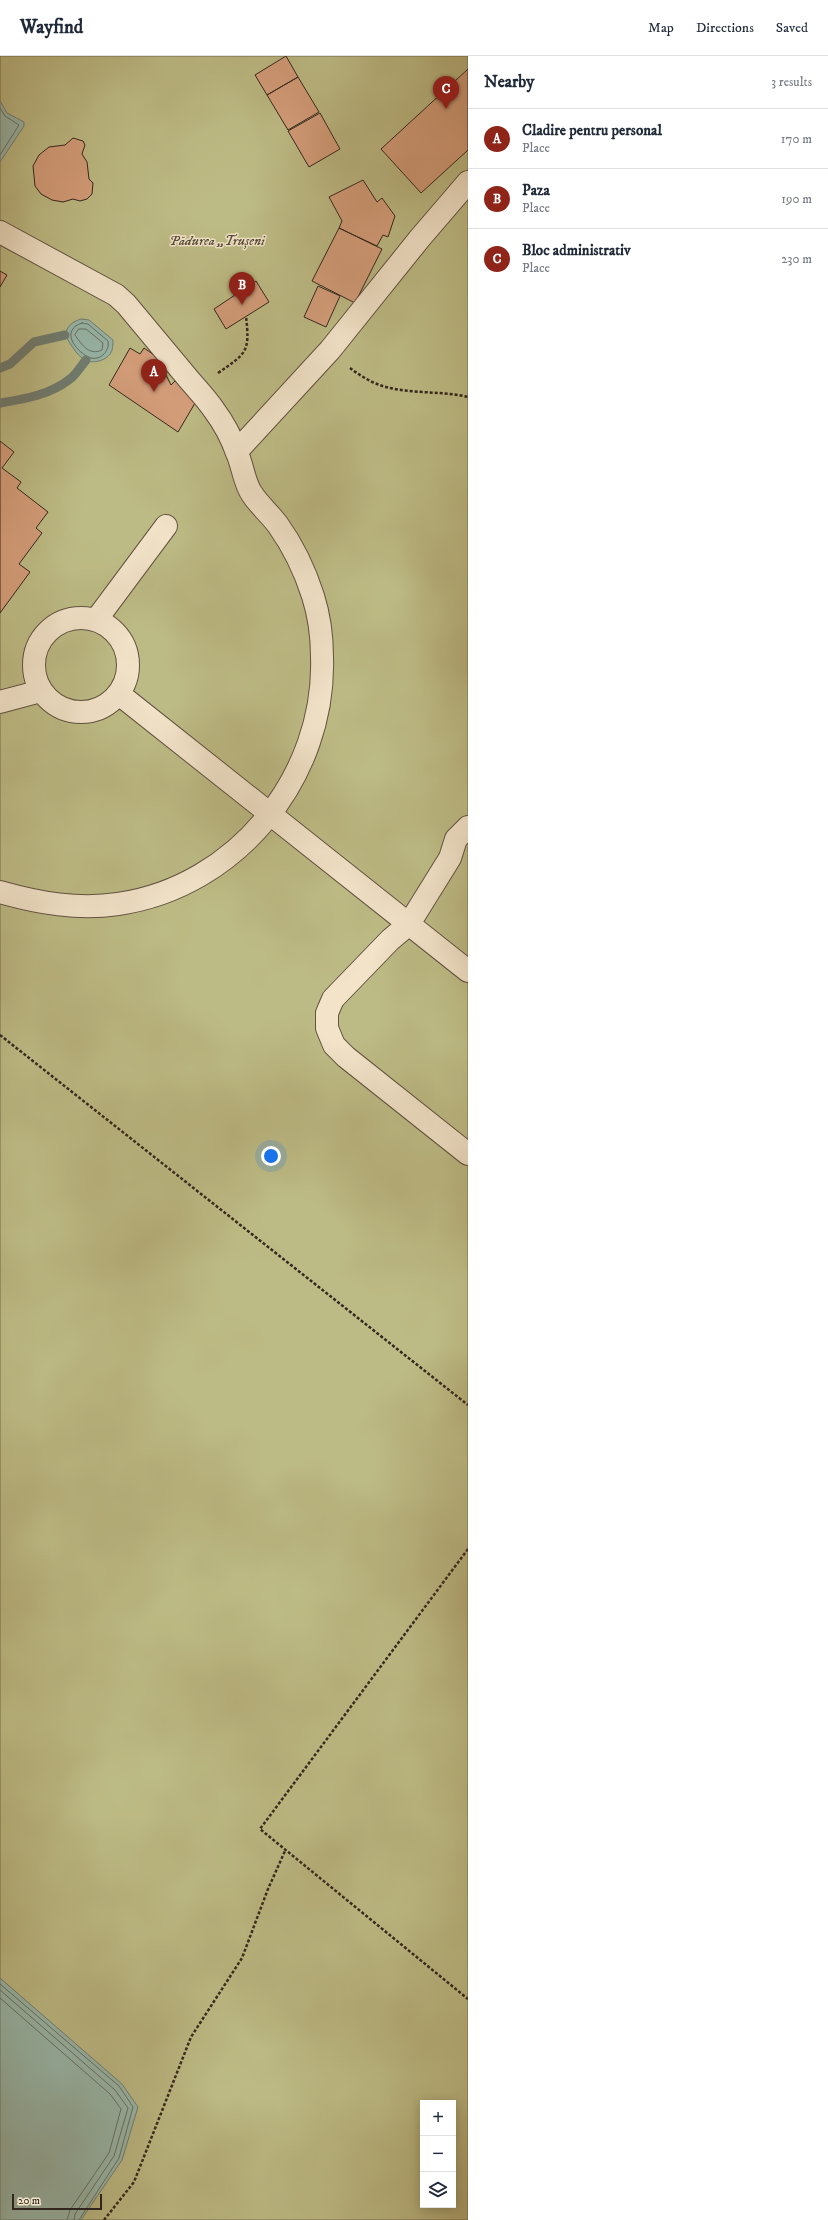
<!DOCTYPE html>
<html lang="en">
<head>
<meta charset="utf-8">
<style>
	:root { --surface:#fff; --page:#f6f6f7; --text:#1f2937; --muted:#747a83; --line:#e0e1e3; --accent:#8f2418 }
	body { margin:0; font-family:"IM FELL DW Pica",serif; background:var(--page); color:var(--text) }
	.controls { position:absolute; right:12px; bottom:12px; display:grid; overflow:hidden; border-radius:0px; box-shadow:0 2px 10px #0003 }
	.controls button { width:36px; height:36px; display:grid; place-items:center; padding:0; border:0; border-bottom:1px solid var(--line); background:var(--surface); color:var(--text); font:20px sans-serif }
	.scale { position:absolute; left:12px; bottom:10px; width:90px; box-sizing:border-box; padding-left:4px; border:2px solid #33261e; border-top:0; font-size:11px; line-height:14px; white-space:nowrap; color:#33261e; -webkit-text-stroke:3px #f2e3c9; paint-order:stroke }
	.you { position:absolute; left:271px; top:1100px; width:14px; height:14px; margin:-10px; border:3px solid #fff; border-radius:50%; background:#1a73e8; box-shadow:0 0 0 6px #1a73e833 }
	.badge { display:grid; place-items:center; width:26px; height:26px; border-radius:50%; background:var(--accent); color:#fff; font-size:13px; font-weight:700 }
	.pin { position:absolute; translate:-50% -33px; filter:drop-shadow(0 1px 2px #0008) }
	.pin::after { content:''; position:absolute; top:21px; width:14px; height:12px; background:inherit; clip-path:polygon(0 0,100% 0,50% 100%) }
	.list { margin:0; padding:0; list-style:none }
	h2 { display:flex; justify-content:space-between; align-items:center; height:52px; margin:0; padding:0 16px; font-size:17px }
	h2 small { font-size:13px; font-weight:400; color:var(--muted) }
	.list li { display:grid; grid-template-columns:26px 1fr auto; gap:12px; align-items:center; box-sizing:border-box; height:60px; padding:0 16px; border-top:1px solid var(--line) }
	.list b { display:block; font-size:15px; white-space:nowrap }
	.list p { margin:0; font-size:13px; white-space:nowrap; color:var(--muted) }
	.list em { font-size:13px; font-style:normal; color:var(--muted) }
	.icon { flex:none; width:22px; height:22px; fill:none; stroke:currentColor; stroke-width:2; stroke-linecap:round; stroke-linejoin:round }
	.map { position:relative; flex:none; width:468px; height:2164px; overflow:hidden }
	header { display:flex; align-items:center; gap:24px; box-sizing:border-box; height:56px; padding:0 20px; background:var(--surface); border-bottom:1px solid var(--line) }
	header strong { font-size:19px }
	nav { display:flex; gap:22px; margin-inline-start:auto; font-size:14px }
	main { display:flex }
	aside { flex:1; background:var(--surface) }
	.map>svg:first-child { display:block }
	.green { fill:#bdbb85; stroke:#787052; fill-rule:evenodd }
	.water { fill:#98b8ab; stroke:#707e73 }
	.lines { fill:none; stroke-linecap:round; stroke-linejoin:round }
	.shore { stroke:#666f64; stroke-width:1 }
	.stream { stroke:#707e73; stroke-width:9 }
	.building { fill:#d59e7b; stroke:#33261e }
	.minor-casing { stroke:#615242; stroke-width:24 }
	.path { stroke:#33261e; stroke-width:2.5; stroke-dasharray:3 2; stroke-linecap:butt }
	.minor { stroke:#f2e3c9; stroke-width:22 }
	.labels { text-anchor:middle; stroke-width:3; stroke-linejoin:round; paint-order:stroke }
	.park-label { font-size:14px; font-style:italic; fill:#564b38; stroke:#f2e3c9 }
</style>
</head>
<body>
<header>
<strong>Wayfind</strong>
<nav><a>Map</a><a>Directions</a><a>Saved</a></nav>
</header>
<main>
<div class="map">
<svg width="468" height="2164" viewBox="0 0 468 2164">
	<rect width="100%" height="100%" fill="#ebd4ac"/>
	<filter id="stains"><feTurbulence type="fractalNoise" baseFrequency=".005" numOctaves="4"/><feColorMatrix values="0 0 0 0 .2 0 0 0 0 .09 0 0 0 0 .02 0 0 0 .5 -.17"/></filter>
	<radialGradient id="worn" r=".72"><stop offset=".6" stop-color="#630" stop-opacity="0"/><stop offset="1" stop-color="#630" stop-opacity=".3"/></radialGradient>
	<path class="green" d="M 0,0 L 468,0 L 468,2164 L 0,2164 ZM 423,2047 L 453,2047 L 453,2149 L 423,2149 Z"/>
	<path class="water" d="M 0,45 L 7,57 L 24,66 L 24,70 L 0,106 Z
		M 81,263 L 89,264 L 113,284 C 113,287 113,291 112,294 C 110,303 94,309 85,304 C 76,299 70,287 65,279 C 67,270 72,266 81,263 Z
		M 0,1922 L 122,2028 L 138,2051 L 122,2104 L 81,2164 L 0,2164 Z"/>
	<g class="lines">
		<path class="shore" d="M 0,52 L 5,60 L 19,69 L 0,99
			M 82,267 L 88,268 L 108,285 C 110,296 99,306 88,301 C 75,294 60,274 82,267 Z
			M 79,273 L 86,273 L 103,287 L 102,294 C 89,300 82,289 75,279 Z
			M 0,1928 L 119,2030 L 133,2051 L 119,2102 L 79,2164
			M 0,1934 L 115,2034 L 128,2052 L 114,2100 L 75,2158 L 74,2164
			M 0,1942 L 110,2038 L 121,2053 L 109,2097 L 70,2154 L 67,2164"/>
		<path class="stream" d="M 0,312 L 10,308 L 34,286 L 65,279
			M 0,347 C 24,343 50,339 70,323 C 76,319 81,310 86,304"/>
	</g>
	<path class="building" d="M 286,0 L 298,21 L 267,39 L 255,19 Z
		M 468,13 L 468,94 L 421,137 L 381,93 Z
		M 298,21 L 319,56 L 288,74 L 267,39 Z
		M 320,57 L 340,93 L 309,111 L 288,75 Z
		M 73,82 L 83,85 L 85,89 L 82,98 L 87,106 L 89,123 L 93,127 L 92,138 L 87,143 L 80,145 L 73,143 L 63,146 L 52,144 L 41,138 L 35,130 L 33,110 L 39,99 L 49,91 L 65,89 Z
		M 363,124 L 377,146 L 382,142 L 395,160 L 388,181 L 383,179 L 377,190 L 339,172 L 342,165 L 329,141 Z
		M 339,172 L 382,193 L 355,247 L 312,225 Z
		M 0,215 L 7,219 L 0,231 Z
		M 256,225 L 269,246 L 226,273 L 214,253 Z
		M 318,230 L 340,240 L 326,271 L 304,261 Z
		M 130,292 L 140,298 L 144,292 L 157,301 L 171,329 L 175,325 L 198,342 L 178,376 L 109,329 Z
		M 0,385 L 14,396 L 2,412 L 21,426 L 17,432 L 48,456 L 36,472 L 42,477 L 19,508 L 30,516 L 0,557 Z"/>
	<g class="lines">
		<g class="minor-casing">
			<path id="minor" d="M 0,176 L 116,239 L 126,248 C 146,272 166,296 186,320 C 195,331 206,342 214,354 C 223,366 232,383 237,397 C 243,410 244,427 252,438 C 259,449 270,458 278,469 C 293,490 305,515 313,540 C 319,559 322,581 322,601 C 326,720 237,831 118,848 C 78,854 39,847 0,836
				M 237,395 L 330,294 L 420,182 L 468,126
				M34 609a47 47 0 1 1 94 0a47 47 0 1 1-94 0Z
				M 96,564 L 166,470
				M 119,638 L 468,915
				M 0,646 L 41,635
				M 468,771 L 456,783 L 450,802 L 409,868 L 390,884 L 333,943 L 327,957 L 327,972 L 334,989 L 346,1001 L 468,1098"/>
		</g>
		<path class="path" d="M 350,312 C 358,318 367,324 377,328 C 405,339 439,334 468,341
			M 218,317 C 247,297 250,296 246,260
			M 0,979 L 468,1349
			M 468,1493 L 260,1773 L 468,1943
			M 104,2164 L 134,2126 L 191,1981 L 242,1902 L 268,1833 L 285,1795"/>
		<use href="#minor" class="minor"/>
	</g>
	<g class="labels">
		<g class="park-label">
			<text x="217" y="189">Pădurea „Trușeni</text>
		</g>
	</g>
	<rect width="100%" height="100%" filter="url(#stains)"/>
	<rect width="100%" height="100%" fill="url(#worn)"/>
</svg>
<div class="controls">
<button>+</button>
<button>−</button>
<button><svg class="icon" aria-label="layers" viewBox="0 0 24 24"><path d="M12 4l9 5-9 5-9-5zM3 14l9 5 9-5"/></svg></button>
</div>
<div class="scale">20 m</div>
<div class="you"></div>
<div class="pin badge" style="left:154px;top:336px">A</div>
<div class="pin badge" style="left:242px;top:249px">B</div>
<div class="pin badge" style="left:446px;top:53px">C</div>
</div>
<aside>
<h2>Nearby<small>3 results</small></h2>
<ul class="list">
<li><span class="badge">A</span><div><b>Cladire pentru personal</b><p>Place</p></div><em>170 m</em></li>
<li><span class="badge">B</span><div><b>Paza</b><p>Place</p></div><em>190 m</em></li>
<li><span class="badge">C</span><div><b>Bloc administrativ</b><p>Place</p></div><em>230 m</em></li>
</ul>
</aside>
</main>
</body>
</html>
